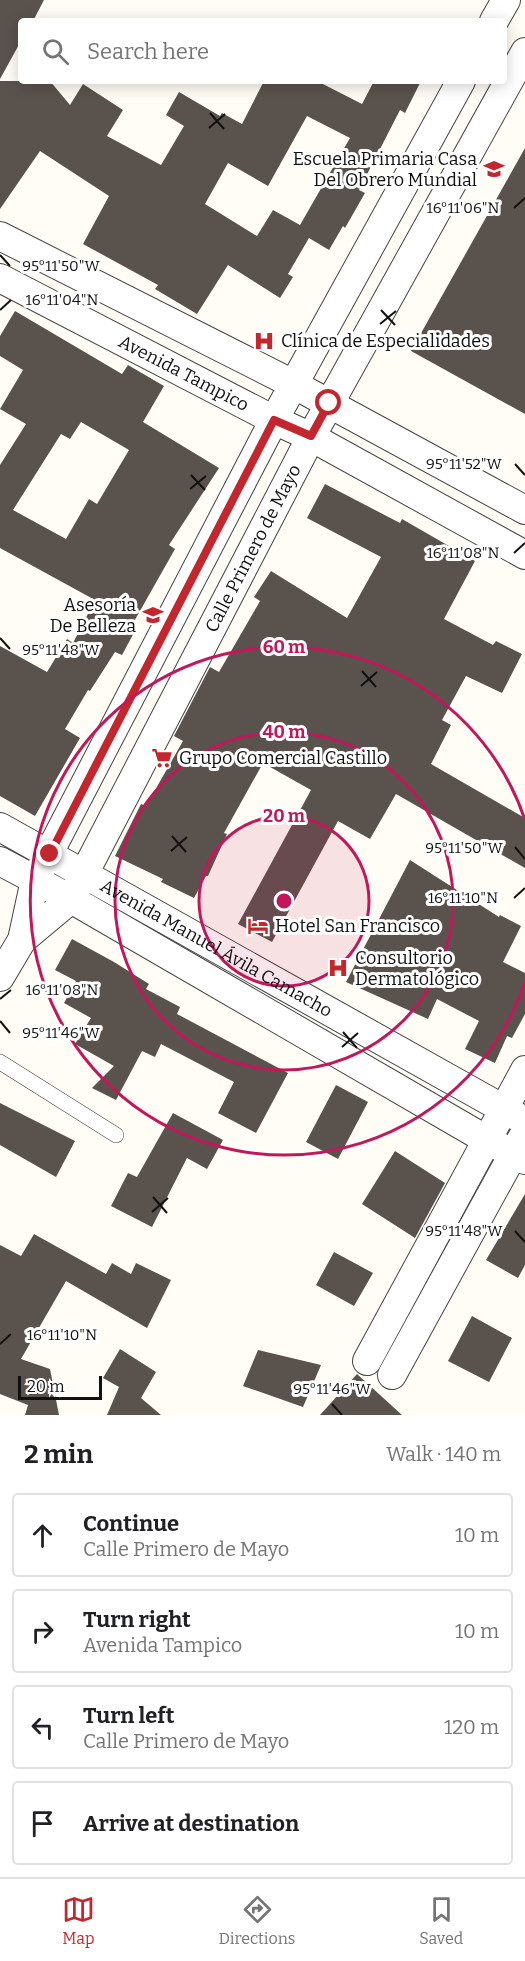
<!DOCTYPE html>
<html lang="en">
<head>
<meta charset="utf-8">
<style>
	:root { --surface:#fff; --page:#f2f2f2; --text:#202124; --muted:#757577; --line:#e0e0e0; --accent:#c4262e }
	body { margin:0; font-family:Bitter,serif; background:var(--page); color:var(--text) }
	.scale { position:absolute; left:18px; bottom:15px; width:84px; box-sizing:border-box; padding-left:6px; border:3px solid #111; border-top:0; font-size:16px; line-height:21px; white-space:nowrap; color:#111; -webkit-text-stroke:4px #fff; paint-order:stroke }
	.stop { position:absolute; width:18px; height:18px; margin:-14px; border:4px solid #c4262e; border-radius:50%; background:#fff }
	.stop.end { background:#c4262e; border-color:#fff; box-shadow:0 2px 6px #0008 }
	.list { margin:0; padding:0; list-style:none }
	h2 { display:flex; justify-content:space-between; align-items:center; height:78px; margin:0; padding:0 24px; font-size:26px }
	h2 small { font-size:20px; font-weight:400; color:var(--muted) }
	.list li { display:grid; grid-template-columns:39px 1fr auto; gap:18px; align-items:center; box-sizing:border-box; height:84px; margin:0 12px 12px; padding:0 12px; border:2px solid var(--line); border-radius:6px }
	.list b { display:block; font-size:22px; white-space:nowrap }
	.list p { margin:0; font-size:20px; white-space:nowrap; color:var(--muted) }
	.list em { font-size:20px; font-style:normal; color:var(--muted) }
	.icon { flex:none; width:33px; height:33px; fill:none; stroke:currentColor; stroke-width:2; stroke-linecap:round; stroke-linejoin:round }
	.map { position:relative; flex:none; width:525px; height:1415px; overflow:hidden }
	.search { position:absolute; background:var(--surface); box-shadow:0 3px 15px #0003; left:18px; right:18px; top:18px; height:66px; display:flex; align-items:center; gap:15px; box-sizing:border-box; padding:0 21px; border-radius:6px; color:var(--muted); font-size:22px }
	.sheet { height:462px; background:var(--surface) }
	nav { display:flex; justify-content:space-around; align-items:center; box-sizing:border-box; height:84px; border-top:2px solid var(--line); background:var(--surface); font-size:16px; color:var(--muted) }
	nav a { display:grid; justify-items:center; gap:3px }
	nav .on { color:var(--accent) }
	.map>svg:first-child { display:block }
	.building { fill:#5a524d; fill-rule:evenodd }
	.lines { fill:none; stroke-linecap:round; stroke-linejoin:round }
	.lane-casing { stroke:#444; stroke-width:16 }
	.street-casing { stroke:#444; stroke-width:30 }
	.lane { stroke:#fff; stroke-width:15 }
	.street { stroke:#fff; stroke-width:28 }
	.route { stroke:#c4262e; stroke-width:8 }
	.ticks { fill:none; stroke:#111; stroke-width:2 }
	.ring { fill:none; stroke:#c2185b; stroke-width:3 }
	.labels { text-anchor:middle; stroke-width:6; stroke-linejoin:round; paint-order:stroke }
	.poi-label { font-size:18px; fill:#111; stroke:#fff; text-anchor:start }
	.street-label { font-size:18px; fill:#111; stroke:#fff }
	.ticks-label { font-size:15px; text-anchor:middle; fill:#111; stroke:#fff; stroke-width:6; stroke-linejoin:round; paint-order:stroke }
	.centre { fill:#c2185b; stroke:#fff; stroke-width:3 }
	.ring-label { font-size:18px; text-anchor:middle; font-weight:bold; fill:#c2185b; stroke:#fff; stroke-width:6; stroke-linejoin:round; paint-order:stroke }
</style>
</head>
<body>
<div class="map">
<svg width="525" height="1415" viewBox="0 0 525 1415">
	<rect width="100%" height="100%" fill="#fffdf5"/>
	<path class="building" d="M 0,0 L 44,0 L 33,21 L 21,21 L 21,41 L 0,79 Z
		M 0,81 L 50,81 L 70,105 L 83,84 L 123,110 L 107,136 L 161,165 L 184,126 L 166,115 L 179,92 L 220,116 L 222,113 L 242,124 L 264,81 L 317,81 L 362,104 L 374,81 L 421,81 L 405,113 L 400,110 L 359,190 L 365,193 L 345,228 L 343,226 L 329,250 L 309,238 L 288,274 L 293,277 L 280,298 L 228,265 L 197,314 L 155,289 L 158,285 L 83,244 L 109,196 L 40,151 L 0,209 ZM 307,116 L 350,138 L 300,225 L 273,210 L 257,236 L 205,204 L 228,163 L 268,186 Z
		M 525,148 L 525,414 L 411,351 Z
		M 15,311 L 122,374 L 128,365 L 164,386 L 143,422 L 219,468 L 169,545 L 175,549 L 132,625 L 137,627 L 122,655 L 115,652 L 90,691 L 88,690 L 65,729 L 80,738 L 35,816 L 0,796 L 0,646 L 47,672 L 67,639 L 73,643 L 95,600 L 0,548 L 0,465 L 26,424 L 0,409 L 23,370 L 0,356 L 0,336 ZM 81,422 L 129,450 L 97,504 L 89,499 L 66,539 L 13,510 L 61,434 L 70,439 Z
		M 325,484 L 400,523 L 402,519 L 475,561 L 444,619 L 493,645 L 496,641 L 522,654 L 502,693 L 466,676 L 442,720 L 451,725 L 431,764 L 525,818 L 525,868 L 396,794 L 370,839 L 338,821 L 272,942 L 238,924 L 311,790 L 263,763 L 224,833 L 227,834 L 208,876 L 206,876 L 194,898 L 161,882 L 163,879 L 115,856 L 141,804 L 146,806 L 183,741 L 174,736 L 210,667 L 219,672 L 260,601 L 254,597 L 271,571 L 347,618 L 381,557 L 307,518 Z
		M 410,860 L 499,917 L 500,915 L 521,926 L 503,962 L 525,973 L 525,1014 L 512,1038 L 507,1036 L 495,1063 L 465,1049 L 479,1021 L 437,999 L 428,1019 L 346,982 Z
		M 72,939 L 114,962 L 149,984 L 146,989 L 180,1007 L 177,1014 L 288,1073 L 256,1133 L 218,1113 L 234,1082 L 161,1044 L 155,1057 L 142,1051 L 116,1100 L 92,1088 L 114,1066 L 75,1044 L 91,1018 L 64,1003 L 76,981 L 55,970 Z
		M 336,1085 L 368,1102 L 338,1159 L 306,1142 Z
		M 0,1103 L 75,1141 L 56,1177 L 0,1145 Z
		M 173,1113 L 223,1140 L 207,1169 L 187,1158 L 152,1227 L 111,1206 L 128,1173 L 137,1177 Z
		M 395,1151 L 445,1183 L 415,1238 L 362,1204 Z
		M 525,1194 L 525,1265 L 518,1278 L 486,1260 Z
		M 34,1234 L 106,1274 L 112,1263 L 131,1274 L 136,1263 L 171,1280 L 147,1328 L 66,1281 L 21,1359 L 50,1369 L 59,1415 L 25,1415 L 28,1405 L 0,1394 L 0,1245 L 21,1256 Z
		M 334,1252 L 373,1273 L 354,1306 L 316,1285 Z
		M 472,1316 L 512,1338 L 489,1382 L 448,1361 Z
		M 120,1349 L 156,1372 L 141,1398 L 161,1415 L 107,1415 L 119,1387 L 103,1378 Z
		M 258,1350 L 321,1365 L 303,1407 L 243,1386 Z
		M 357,1374 L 402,1415 L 320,1415 Z"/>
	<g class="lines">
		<g class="lane-casing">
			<path id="lane" d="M 0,1062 L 116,1135"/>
		</g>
		<g class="street-casing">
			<g id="street">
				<path d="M 494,21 L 506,0"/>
				<path d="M 0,236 L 293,384 L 525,510"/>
				<path id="s1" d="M 0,278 L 274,420 L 311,437 L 525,555"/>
				<path id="s2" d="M 0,827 L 525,1121"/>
				<path d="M 0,861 L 71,899 L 487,1140 L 525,1160"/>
				<path id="s3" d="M 22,940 L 71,899 L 311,437 L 525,52"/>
				<path d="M 0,977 L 22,940 L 35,880 L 274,420 L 461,81"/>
				<path d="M 367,1361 L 525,1070"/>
				<path d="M 392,1375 L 522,1138"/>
			</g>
		</g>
		<use href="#lane" class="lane"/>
		<use href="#street" class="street"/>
	</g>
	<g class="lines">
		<path class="route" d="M 50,854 L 274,420 L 311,436 L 329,403"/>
	</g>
	<path class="ticks" d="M 210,113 L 224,129M 209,128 L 225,114M 514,208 L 525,198M 0,255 L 10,266M 0,310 L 11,300M 381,310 L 395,325M 380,324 L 396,311M 515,464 L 525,475M 191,475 L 205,490M 190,489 L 206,476M 514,553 L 525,543M 0,638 L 10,649M 362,671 L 376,687M 361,686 L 377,672M 172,836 L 186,852M 515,847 L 525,859M 171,851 L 187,837M 514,898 L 525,888M 0,999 L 11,990M 0,1021 L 10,1033M 343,1032 L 357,1048M 342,1047 L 358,1033M 153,1197 L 167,1213M 152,1212 L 168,1198M 515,1231 L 525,1242M 0,1344 L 11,1334M 332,1404 L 342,1415"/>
	<circle cx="284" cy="901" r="85" fill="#c2185b" fill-opacity=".12"/>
	<g class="ring">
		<circle cx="284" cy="901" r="85"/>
		<circle cx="284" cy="901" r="169"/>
		<path d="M525 982A254 254 0 1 1 525 820"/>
	</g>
	<defs>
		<g id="school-bare" transform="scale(1.62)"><path d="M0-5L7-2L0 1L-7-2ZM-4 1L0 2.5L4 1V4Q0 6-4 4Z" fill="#c4262e" stroke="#fff" stroke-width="2.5" paint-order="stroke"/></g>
		<g id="hospital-bare" transform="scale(1.62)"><path d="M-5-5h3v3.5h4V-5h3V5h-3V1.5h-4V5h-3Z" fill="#c4262e" stroke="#fff" stroke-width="2.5" paint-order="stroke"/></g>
		<g id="university-bare" transform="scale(1.62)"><path d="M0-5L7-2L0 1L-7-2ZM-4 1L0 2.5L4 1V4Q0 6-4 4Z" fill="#c4262e" stroke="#fff" stroke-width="2.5" paint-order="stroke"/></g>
		<g id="supermarket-bare" transform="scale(1.62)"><path d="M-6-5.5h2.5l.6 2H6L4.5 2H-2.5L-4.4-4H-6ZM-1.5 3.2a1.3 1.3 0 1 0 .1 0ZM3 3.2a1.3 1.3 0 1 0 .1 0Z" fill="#c4262e" stroke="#fff" stroke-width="2.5" paint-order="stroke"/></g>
		<g id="hotel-bare" transform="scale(1.62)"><path d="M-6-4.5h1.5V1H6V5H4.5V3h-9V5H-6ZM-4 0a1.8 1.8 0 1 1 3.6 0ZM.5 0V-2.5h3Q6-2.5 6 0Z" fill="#c4262e" stroke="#fff" stroke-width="2.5" paint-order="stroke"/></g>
	</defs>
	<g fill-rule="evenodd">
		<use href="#school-bare" x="494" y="169"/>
		<use href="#hospital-bare" x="264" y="341"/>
		<use href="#university-bare" x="153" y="615"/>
		<use href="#supermarket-bare" x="162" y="758"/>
		<use href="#hotel-bare" x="258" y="926"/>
		<use href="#hospital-bare" x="338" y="968"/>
	</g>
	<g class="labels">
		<g class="poi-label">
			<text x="477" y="165" text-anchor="end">Escuela Primaria Casa<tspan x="477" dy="21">Del Obrero Mundial</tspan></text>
			<text x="281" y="347">Clínica de Especialidades</text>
			<text x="136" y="611" text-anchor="end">Asesoría<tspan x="136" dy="21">De Belleza</tspan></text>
			<text x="179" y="764">Grupo Comercial Castillo</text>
			<text x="275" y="932">Hotel San Francisco</text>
			<text x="355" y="964">Consultorio<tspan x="355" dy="21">Dermatológico</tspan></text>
		</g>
		<g class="street-label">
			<text dy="6" stroke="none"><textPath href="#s1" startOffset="207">Avenida Tampico</textPath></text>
			<text dy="6" stroke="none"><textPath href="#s3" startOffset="459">Calle Primero de Mayo</textPath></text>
			<text dy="6" stroke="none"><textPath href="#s2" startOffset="248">Avenida Manuel Ávila Camacho</textPath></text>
		</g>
	</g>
	<g class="ticks-label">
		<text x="463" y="213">16°11'06"N</text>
		<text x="61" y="271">95°11'50"W</text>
		<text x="62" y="305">16°11'04"N</text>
		<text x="464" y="469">95°11'52"W</text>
		<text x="463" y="558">16°11'08"N</text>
		<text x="61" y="655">95°11'48"W</text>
		<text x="464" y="853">95°11'50"W</text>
		<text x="463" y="903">16°11'10"N</text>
		<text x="62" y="995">16°11'08"N</text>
		<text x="61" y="1038">95°11'46"W</text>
		<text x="464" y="1236">95°11'48"W</text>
		<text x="62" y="1340">16°11'10"N</text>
		<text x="332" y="1394">95°11'46"W</text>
	</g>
	<circle cx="284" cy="901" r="9" class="centre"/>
	<g class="ring-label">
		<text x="284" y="653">60 m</text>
		<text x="284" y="738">40 m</text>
		<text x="284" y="822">20 m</text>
	</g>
</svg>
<div class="scale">20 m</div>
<div class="stop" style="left:329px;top:403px"></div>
<div class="stop end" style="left:50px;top:854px"></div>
<div class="search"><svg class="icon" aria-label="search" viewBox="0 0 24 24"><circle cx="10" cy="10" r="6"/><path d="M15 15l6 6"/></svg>Search here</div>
</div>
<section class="sheet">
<h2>2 min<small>Walk · 140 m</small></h2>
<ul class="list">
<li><svg class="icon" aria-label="ahead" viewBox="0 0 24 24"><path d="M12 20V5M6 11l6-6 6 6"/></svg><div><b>Continue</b><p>Calle Primero de Mayo</p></div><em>10 m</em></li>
<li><svg class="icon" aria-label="right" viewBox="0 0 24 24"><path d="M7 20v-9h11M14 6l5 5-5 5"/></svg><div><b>Turn right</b><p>Avenida Tampico</p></div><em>10 m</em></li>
<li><svg class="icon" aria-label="left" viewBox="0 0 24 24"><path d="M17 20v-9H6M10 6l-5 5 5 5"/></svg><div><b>Turn left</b><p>Calle Primero de Mayo</p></div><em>120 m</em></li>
<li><svg class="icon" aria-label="arrive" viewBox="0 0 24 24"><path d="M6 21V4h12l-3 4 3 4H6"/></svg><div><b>Arrive at destination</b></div></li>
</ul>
</section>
<nav>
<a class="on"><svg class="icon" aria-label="map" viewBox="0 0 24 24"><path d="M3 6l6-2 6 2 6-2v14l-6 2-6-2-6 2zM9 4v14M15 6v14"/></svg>Map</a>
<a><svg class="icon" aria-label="directions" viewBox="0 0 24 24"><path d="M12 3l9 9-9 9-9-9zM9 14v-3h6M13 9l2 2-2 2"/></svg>Directions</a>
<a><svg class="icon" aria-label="saved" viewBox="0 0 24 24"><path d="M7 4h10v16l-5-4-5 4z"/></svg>Saved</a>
</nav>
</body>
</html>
